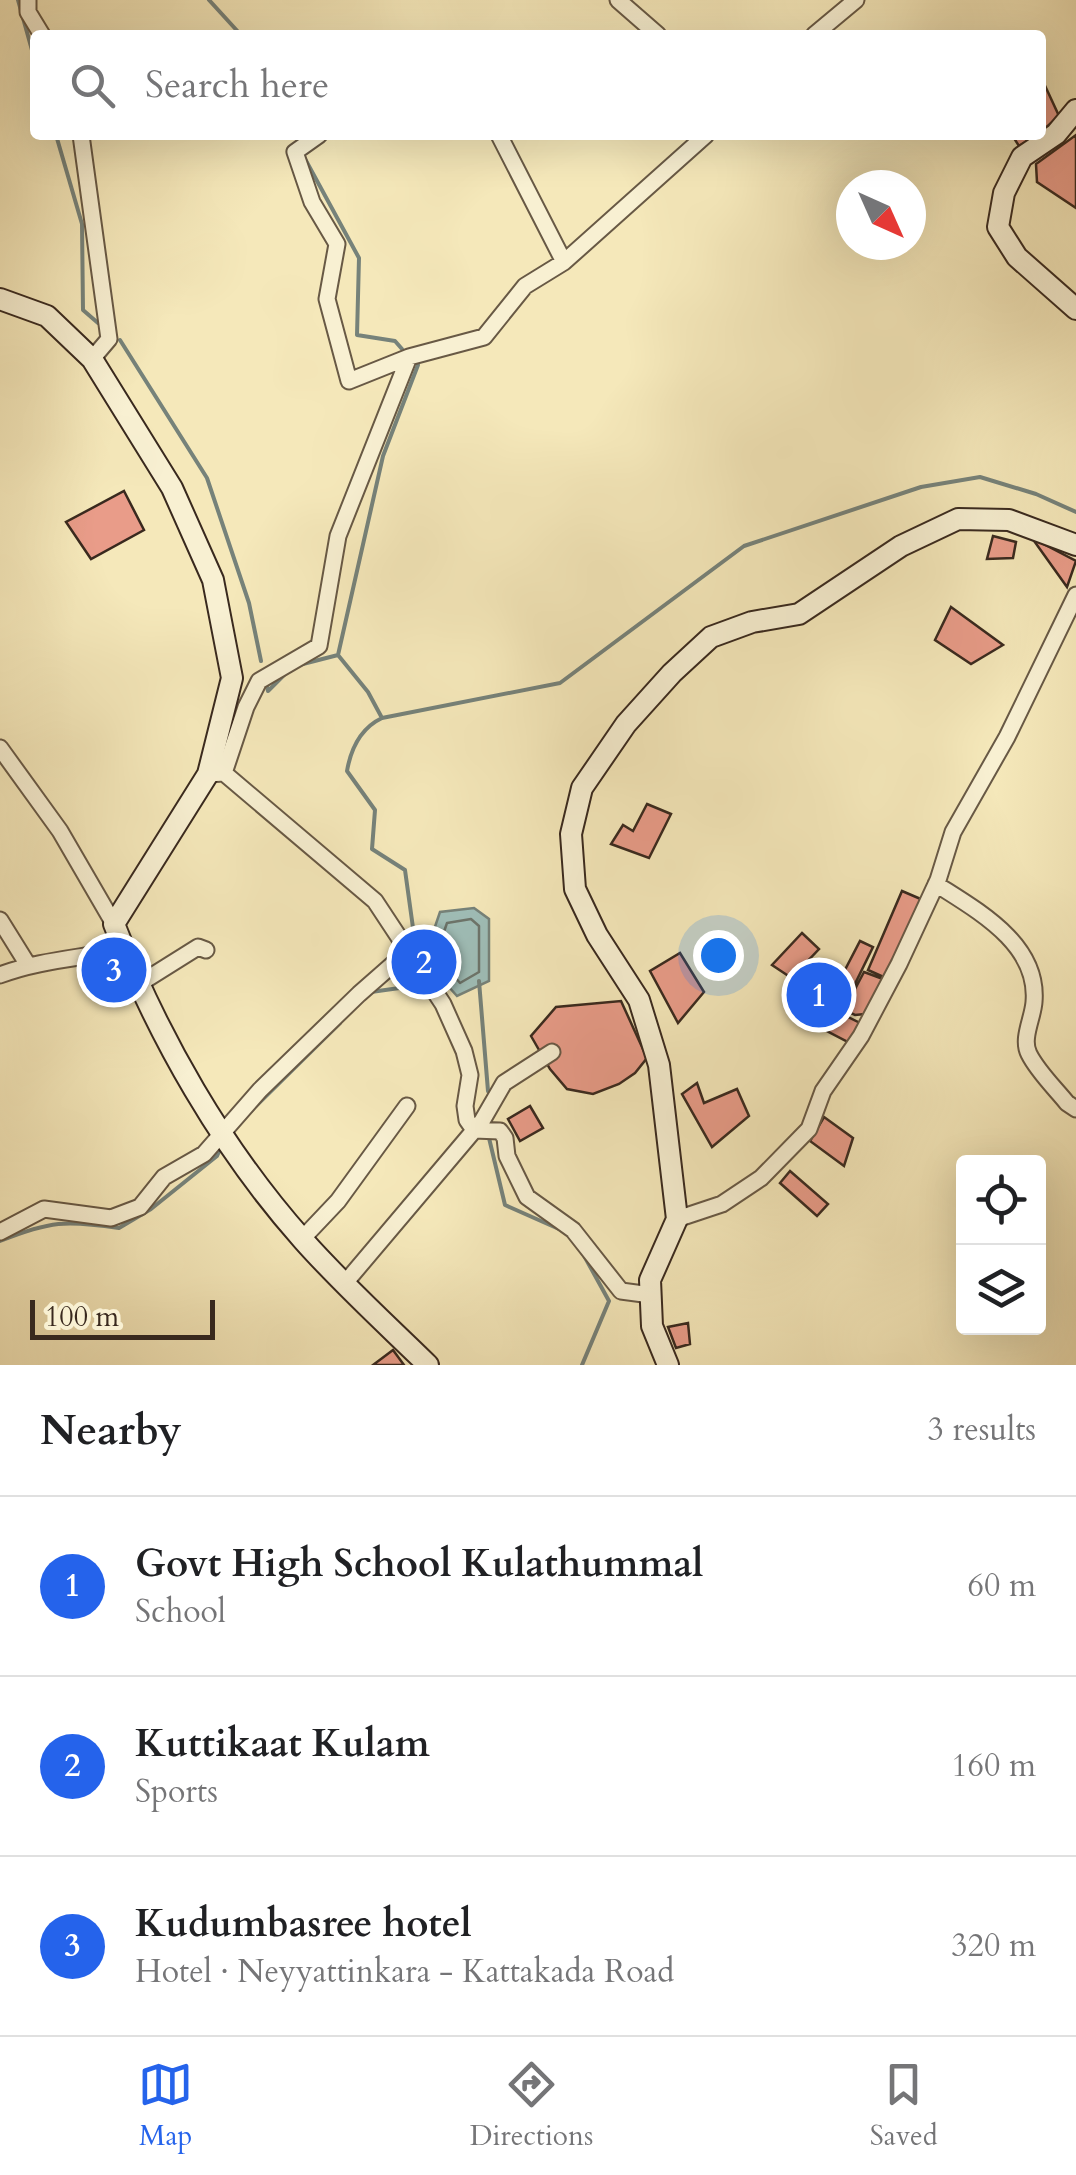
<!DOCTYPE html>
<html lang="en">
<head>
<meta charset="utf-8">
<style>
	:root { --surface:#fff; --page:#f6f6f6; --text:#202124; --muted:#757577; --line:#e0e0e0; --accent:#2563eb }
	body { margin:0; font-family:Cardo,serif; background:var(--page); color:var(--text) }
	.controls { position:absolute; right:30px; bottom:30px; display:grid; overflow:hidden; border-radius:10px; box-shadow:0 10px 40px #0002 }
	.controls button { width:90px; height:90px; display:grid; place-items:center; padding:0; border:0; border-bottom:2px solid var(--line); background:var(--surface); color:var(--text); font:50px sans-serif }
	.compass { position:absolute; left:836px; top:170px; width:90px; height:90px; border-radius:50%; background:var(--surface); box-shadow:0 10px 40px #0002; rotate:135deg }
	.scale { position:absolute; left:30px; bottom:25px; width:185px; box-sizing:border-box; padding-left:10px; border:5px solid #39291e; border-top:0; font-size:28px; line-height:35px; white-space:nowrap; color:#39291e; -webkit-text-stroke:8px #f8f0d2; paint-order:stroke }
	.you { position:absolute; left:718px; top:955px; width:35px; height:35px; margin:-25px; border:8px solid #fff; border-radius:50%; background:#1a73e8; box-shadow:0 0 0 15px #1a73e833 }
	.badge { display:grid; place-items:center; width:65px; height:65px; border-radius:50%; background:var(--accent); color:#fff; font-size:32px; font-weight:700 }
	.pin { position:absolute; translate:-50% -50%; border:5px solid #fff; box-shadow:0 2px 10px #0006 }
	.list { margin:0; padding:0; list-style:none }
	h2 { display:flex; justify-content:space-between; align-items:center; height:130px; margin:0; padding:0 40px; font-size:42px }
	h2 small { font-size:32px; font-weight:400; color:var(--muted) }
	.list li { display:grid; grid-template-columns:65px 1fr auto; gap:30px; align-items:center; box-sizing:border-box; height:180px; padding:0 40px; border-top:2px solid var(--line) }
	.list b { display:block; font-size:38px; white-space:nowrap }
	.list p { margin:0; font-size:32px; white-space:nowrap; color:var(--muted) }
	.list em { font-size:32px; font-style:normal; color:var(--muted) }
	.icon { flex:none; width:55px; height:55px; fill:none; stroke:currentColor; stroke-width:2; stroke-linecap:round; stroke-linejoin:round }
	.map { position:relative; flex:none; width:1076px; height:1365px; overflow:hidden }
	.search { position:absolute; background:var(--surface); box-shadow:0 10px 40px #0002; left:30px; right:30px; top:30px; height:110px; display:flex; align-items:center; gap:25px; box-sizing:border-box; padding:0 35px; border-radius:10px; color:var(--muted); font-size:38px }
	.sheet { height:670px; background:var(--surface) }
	nav { display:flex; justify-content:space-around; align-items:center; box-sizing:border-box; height:140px; border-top:2px solid var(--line); background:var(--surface); font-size:28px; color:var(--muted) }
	nav a { display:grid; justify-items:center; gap:5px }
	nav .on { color:var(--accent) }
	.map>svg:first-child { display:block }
	.water { fill:#9fbeb8; stroke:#76827a; stroke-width:2.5 }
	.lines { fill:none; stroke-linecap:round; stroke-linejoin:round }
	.shore { stroke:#6c746b; stroke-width:2.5 }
	.stream { stroke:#76827a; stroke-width:4 }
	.building { fill:#e99c89; stroke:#39291e; stroke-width:2.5 }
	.street-casing { stroke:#685945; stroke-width:19 }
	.secondary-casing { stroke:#39291e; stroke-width:24 }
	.street { stroke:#f8f0d2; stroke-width:15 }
	.secondary { stroke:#f8f0d2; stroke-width:20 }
</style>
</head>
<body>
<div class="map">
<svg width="1076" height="1365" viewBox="0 0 1076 1365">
	<rect width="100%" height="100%" fill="#f5e8ba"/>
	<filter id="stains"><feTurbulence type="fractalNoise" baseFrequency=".002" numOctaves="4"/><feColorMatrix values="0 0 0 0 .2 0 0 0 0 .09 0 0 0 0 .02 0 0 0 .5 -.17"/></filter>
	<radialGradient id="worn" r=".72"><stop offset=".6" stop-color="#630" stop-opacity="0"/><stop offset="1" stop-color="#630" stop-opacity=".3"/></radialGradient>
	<path class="water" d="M 474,908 L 489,919 L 489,981 L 457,996 L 424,959 L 440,912 Z"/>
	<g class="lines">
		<path class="shore" d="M 471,919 L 479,926 L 479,972 L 460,983 L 436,955 L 447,923 Z"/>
		<path class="stream" d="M 18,0 L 35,61
			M 209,0 L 241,35
			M 56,135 L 82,224 L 83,310 L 98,323
			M 304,157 L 359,258 L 357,335 L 395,341 L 402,349
			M 120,340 L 207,478 L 249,603 L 261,661
			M 418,365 L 383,456 L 338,655 L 368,692 L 382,718 C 361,728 351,748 347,771 L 375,810 L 372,849 L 405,870 L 414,935 L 436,938
			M 299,665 L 338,655
			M 266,683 L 268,691 L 287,672
			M 382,718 L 560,683 L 744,546 L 921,487 L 980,477 L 1036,494 L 1076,512
			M 479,981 L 488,1091
			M 371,992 L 421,985
			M 251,1111 L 340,1023
			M 489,1138 L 505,1205 L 559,1229
			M 0,1241 C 50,1221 66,1220 119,1228 L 151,1209 L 217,1156 L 221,1147
			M 582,1252 L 609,1301 L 582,1365"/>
	</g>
	<path class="building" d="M 1041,77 L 1059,116 L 1041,132 Z
		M 1012,135 L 1037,135 L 1019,146 Z
		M 1076,135 L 1076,208 L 1037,182 L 1036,164 Z
		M 124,491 L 144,530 L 91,559 L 66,522 Z
		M 993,536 L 1016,542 L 1013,558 L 987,559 Z
		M 1032,538 L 1076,561 L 1067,587 Z
		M 951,607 L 1003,645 L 971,664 L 935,640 Z
		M 647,804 L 671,814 L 649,858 L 611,844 L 623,825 L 633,831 Z
		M 902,891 L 923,900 L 888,979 L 868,970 Z
		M 802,933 L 819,949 L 803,966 L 806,973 L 796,981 L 772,965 Z
		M 860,941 L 873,947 L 848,998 L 834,991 Z
		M 680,953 L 704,992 L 678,1023 L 650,971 Z
		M 864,972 L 883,979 L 865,1014 L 855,1015 L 844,1010 Z
		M 808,979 L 829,1006 L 820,1023 L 812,1025 L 793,994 Z
		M 621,1001 L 647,1058 L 635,1073 L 619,1084 L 593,1094 L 567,1089 L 550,1069 L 531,1036 L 556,1007 Z
		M 836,1011 L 862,1024 L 850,1043 L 823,1029 Z
		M 697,1083 L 704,1103 L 737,1089 L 749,1116 L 712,1147 L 682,1094 Z
		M 530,1106 L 543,1128 L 520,1141 L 508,1119 Z
		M 824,1117 L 853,1138 L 844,1166 L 810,1141 Z
		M 790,1171 L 828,1204 L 817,1216 L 780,1183 Z
		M 688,1323 L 690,1344 L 676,1348 L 668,1327 Z
		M 393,1350 L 404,1365 L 373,1365 Z"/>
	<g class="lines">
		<g class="street-casing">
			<path id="street" d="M 28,0 L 28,12 L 42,35
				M 618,0 L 658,35
				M 814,35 L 856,0
				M 81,135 L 109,339 L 92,359
				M 319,135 L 295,152 L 312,202 L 337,244 L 327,299 L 349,381 L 409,357
				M 499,135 L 564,262
				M 0,748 L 60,831 L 114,924
				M 224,773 L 375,901 L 443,1004 L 464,1051 L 470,1075 L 465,1106 L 467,1120 L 474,1130 L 500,1131 L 505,1138 L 507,1156 L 527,1197 L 573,1230 L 621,1291 L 651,1295
				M 208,774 L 224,773 L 246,707 L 259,681 L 319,646 L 338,536 L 409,357 L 484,337 L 525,286 L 564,262 L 706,135
				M 936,884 C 978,911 1039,944 1034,1002 C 1033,1018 1021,1039 1029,1054 C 1038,1072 1055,1088 1067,1103 L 1076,1109
				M 0,920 L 28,965
				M 0,975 C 39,960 83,958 124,949
				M 139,984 L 198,947 L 206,950
				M 677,1219 L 722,1204 L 761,1178 L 809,1129 L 823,1091 L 861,1036 L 899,964 L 938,880 L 953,832 L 1007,737 L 1076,595
				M 0,1232 L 44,1209 L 111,1218 L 140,1207 L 164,1177 L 204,1154 L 260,1090 L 359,994 L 408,951
				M 302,1239 L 338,1201 L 407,1106
				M 345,1283 L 482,1121 L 504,1083 L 552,1052"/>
		</g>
		<g class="secondary-casing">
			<path id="secondary" d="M 1076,110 L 1056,134 L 1022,157 L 1004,193 L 998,227 L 1017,257 L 1076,309
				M 0,299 L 47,316 L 92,359 L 172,488 L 213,580 L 232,678 L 208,774 L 114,924 C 158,1037 222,1149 303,1240 C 342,1284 386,1324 428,1365
				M 668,1365 L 652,1326 L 650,1280 L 677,1219 L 659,1065 L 639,1000 L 597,935 L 575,889 L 571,834 L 582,788 L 626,724 L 672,673 L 711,637 L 752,622 L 799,614 L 901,546 L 958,519 L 1009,520 L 1076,545"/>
		</g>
		<use href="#street" class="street"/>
		<use href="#secondary" class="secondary"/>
	</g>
	<rect width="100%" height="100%" filter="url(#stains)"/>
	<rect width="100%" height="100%" fill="url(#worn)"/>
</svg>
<div class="controls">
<button><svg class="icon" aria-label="locate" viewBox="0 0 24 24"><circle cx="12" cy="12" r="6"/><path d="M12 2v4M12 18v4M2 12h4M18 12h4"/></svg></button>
<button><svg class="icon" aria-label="layers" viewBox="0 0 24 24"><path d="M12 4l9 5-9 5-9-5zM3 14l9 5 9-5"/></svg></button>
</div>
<svg class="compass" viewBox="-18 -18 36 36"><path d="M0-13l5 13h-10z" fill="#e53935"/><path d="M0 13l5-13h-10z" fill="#757577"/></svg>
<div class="scale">100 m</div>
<div class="you"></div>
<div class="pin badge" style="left:819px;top:995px">1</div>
<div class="pin badge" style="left:424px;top:962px">2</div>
<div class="pin badge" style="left:114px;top:970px">3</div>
<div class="search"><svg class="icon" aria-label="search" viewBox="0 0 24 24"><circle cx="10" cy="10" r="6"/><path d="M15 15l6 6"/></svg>Search here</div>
</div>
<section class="sheet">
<h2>Nearby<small>3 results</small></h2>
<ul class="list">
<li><span class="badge">1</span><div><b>Govt High School Kulathummal</b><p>School</p></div><em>60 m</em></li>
<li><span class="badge">2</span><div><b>Kuttikaat Kulam</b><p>Sports</p></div><em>160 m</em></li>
<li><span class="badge">3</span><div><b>Kudumbasree hotel</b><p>Hotel · Neyyattinkara - Kattakada Road</p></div><em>320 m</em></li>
</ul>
</section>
<nav>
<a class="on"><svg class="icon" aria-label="map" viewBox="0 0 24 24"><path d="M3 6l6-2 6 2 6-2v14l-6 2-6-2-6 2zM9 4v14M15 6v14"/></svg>Map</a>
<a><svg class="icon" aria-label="directions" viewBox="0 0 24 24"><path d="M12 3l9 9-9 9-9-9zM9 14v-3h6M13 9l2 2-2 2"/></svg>Directions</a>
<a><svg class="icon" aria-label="saved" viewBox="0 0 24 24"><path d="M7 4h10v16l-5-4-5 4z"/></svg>Saved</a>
</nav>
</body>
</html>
